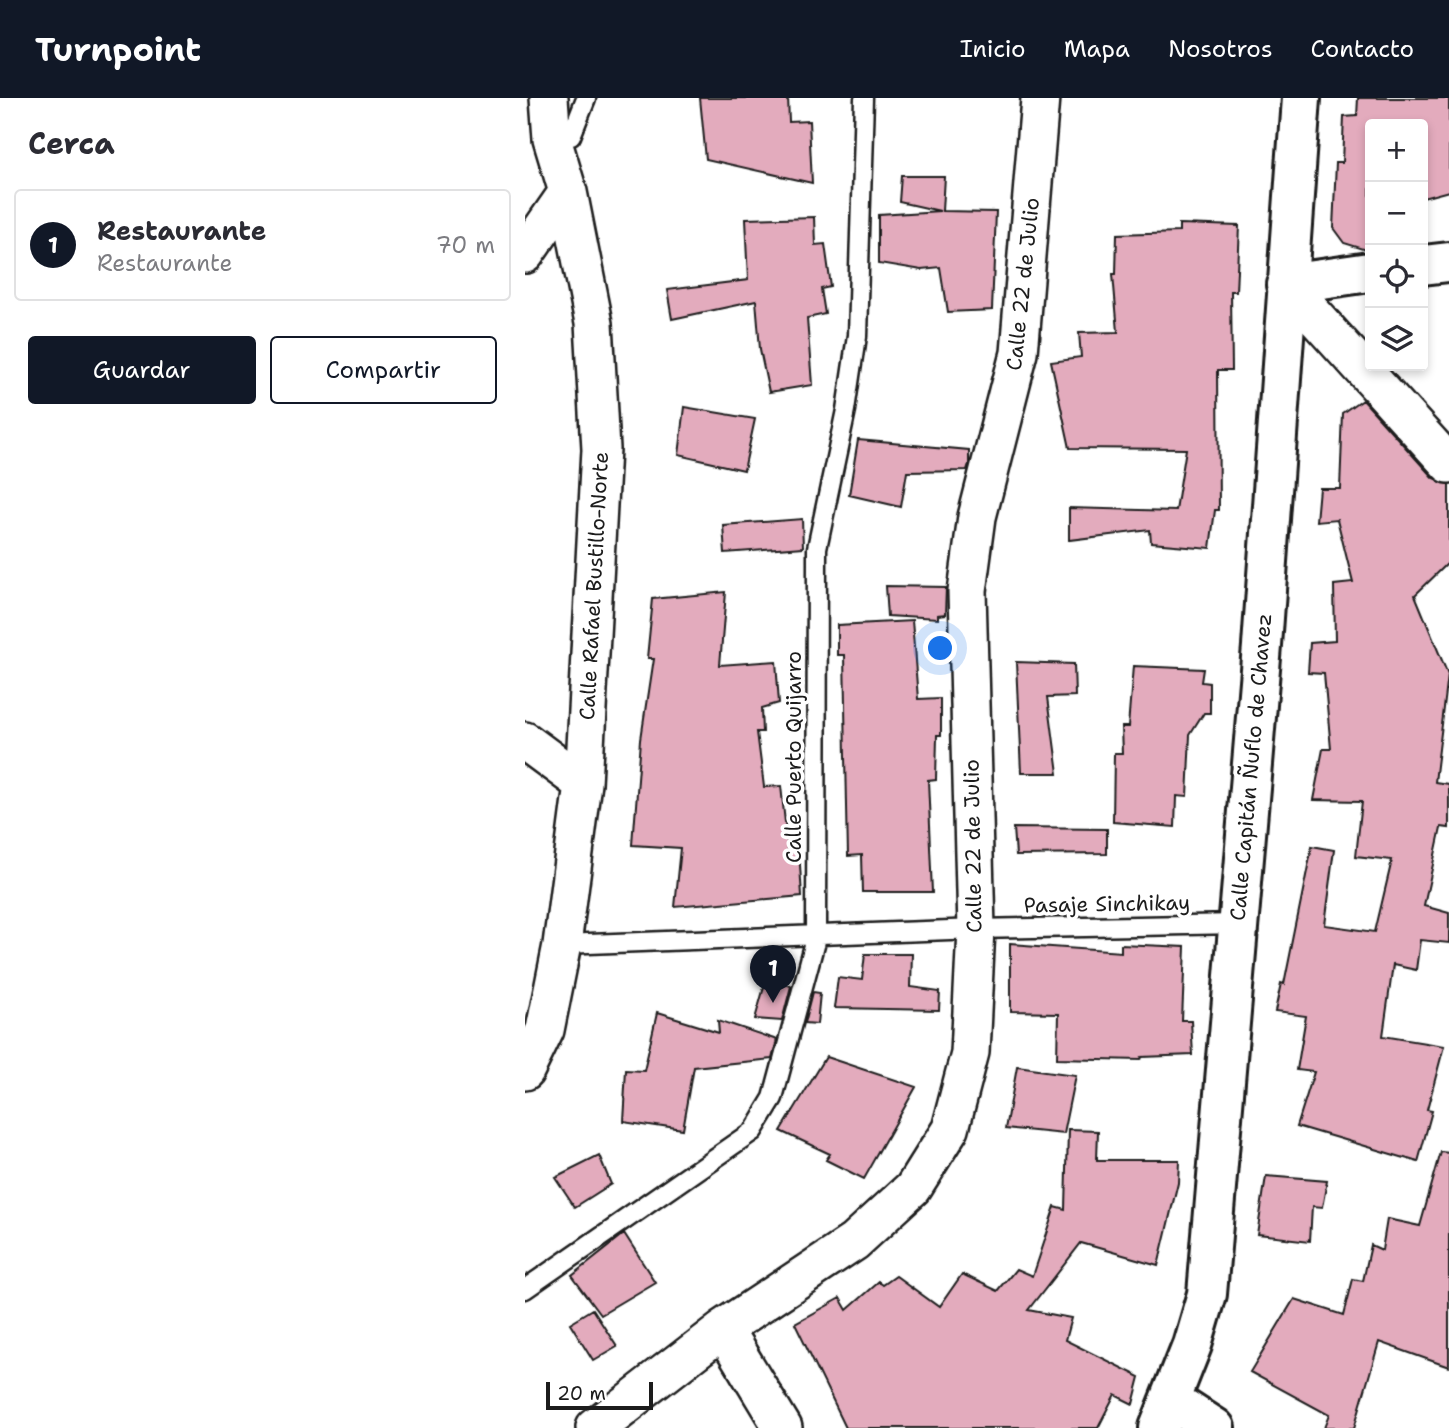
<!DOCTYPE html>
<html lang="es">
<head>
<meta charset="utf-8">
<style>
	:root { --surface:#fff; --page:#f7f7f7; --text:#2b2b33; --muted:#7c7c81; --line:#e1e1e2; --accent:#111827 }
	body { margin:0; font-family:"Shantell Sans",sans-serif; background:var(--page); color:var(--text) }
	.controls { position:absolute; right:21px; top:21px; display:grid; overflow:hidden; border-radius:7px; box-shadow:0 4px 10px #0003 }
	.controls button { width:63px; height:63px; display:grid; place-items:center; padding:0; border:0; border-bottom:2px solid var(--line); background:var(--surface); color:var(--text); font:35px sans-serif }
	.scale { position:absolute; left:21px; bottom:18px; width:107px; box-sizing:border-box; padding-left:7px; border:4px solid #1c1c1c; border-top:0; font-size:19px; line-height:24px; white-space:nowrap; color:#1c1c1c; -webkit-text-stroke:5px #fff; paint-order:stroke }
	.you { position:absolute; left:416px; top:551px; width:24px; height:24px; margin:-18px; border:5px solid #fff; border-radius:50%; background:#1a73e8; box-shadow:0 0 0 10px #1a73e833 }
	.badge { display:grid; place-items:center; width:46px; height:46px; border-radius:50%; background:var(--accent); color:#fff; font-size:23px; font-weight:700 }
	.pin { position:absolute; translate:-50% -58px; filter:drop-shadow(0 2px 4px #0008) }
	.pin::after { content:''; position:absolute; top:37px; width:24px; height:21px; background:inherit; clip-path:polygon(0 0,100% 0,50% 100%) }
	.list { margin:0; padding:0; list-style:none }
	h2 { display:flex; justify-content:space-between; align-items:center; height:91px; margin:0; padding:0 28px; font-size:30px }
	h2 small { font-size:23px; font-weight:400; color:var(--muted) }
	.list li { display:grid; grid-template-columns:46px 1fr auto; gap:21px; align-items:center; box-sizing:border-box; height:112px; margin:0 14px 14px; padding:0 14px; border:2px solid var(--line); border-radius:7px }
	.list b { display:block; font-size:26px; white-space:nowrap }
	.list p { margin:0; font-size:23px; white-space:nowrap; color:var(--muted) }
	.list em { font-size:23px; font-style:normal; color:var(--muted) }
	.actions { display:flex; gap:14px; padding:21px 28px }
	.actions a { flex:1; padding:16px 0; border:2px solid var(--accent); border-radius:7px; text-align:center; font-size:24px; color:var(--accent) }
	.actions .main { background:var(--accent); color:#fff }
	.icon { flex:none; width:38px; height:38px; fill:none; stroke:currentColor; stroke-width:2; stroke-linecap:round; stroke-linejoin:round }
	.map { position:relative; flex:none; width:924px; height:1330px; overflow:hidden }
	header { display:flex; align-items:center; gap:42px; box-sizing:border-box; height:98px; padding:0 35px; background:var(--accent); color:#fff }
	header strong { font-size:33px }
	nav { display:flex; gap:38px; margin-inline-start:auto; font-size:24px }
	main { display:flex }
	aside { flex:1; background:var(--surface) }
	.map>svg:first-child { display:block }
	.building { fill:#e3abbd; stroke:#1c1c1c; stroke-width:2 }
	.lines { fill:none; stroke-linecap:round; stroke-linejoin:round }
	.service-casing { stroke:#1c1c1c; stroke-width:23 }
	.minor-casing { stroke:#1c1c1c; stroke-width:42 }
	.tertiary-casing { stroke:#1c1c1c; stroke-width:44 }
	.service { stroke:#fff; stroke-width:18 }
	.minor { stroke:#fff; stroke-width:37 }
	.tertiary { stroke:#fff; stroke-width:38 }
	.labels { text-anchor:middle; stroke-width:7; stroke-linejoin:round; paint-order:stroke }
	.street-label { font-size:21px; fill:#1c1c1c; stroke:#fff }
</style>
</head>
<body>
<header>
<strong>Turnpoint</strong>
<nav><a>Inicio</a><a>Mapa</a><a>Nosotros</a><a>Contacto</a></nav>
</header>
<main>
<aside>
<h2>Cerca<small></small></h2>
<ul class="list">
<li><span class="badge">1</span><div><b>Restaurante</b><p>Restaurante</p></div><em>70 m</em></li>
</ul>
<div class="actions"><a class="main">Guardar</a><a>Compartir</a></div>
</aside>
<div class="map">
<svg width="924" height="1330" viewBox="0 0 924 1330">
	<rect width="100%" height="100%" fill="#fff"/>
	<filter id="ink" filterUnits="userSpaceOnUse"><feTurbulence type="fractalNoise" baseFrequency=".0143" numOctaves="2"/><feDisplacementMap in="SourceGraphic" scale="14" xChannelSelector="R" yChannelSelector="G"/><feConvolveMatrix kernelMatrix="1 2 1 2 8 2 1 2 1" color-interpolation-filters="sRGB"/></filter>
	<g filter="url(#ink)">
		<path class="building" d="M 175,0 L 263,0 L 264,24 L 284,23 L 287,85 L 181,61 Z
			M 833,0 L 924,0 L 924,93 L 898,100 L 898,26 L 845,26 L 845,153 L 819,145 L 808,130 L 811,65 L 817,65 L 819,19 L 832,18 Z
			M 377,78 L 419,78 L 417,113 L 471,114 L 467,212 L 423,214 L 416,170 L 396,172 L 354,165 L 354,117 L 415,113 L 375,104 Z
			M 289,119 L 290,147 L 300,146 L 306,189 L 297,191 L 301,216 L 282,220 L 287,287 L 244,294 L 235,251 L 231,203 L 147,221 L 142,192 L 223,182 L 220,121 Z
			M 654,126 L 714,128 L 711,194 L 706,194 L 707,272 L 693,272 L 694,412 L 690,412 L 685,450 L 626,445 L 625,432 L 544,442 L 544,410 L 651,413 L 661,351 L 545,350 L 526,263 L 556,259 L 554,235 L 593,234 L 588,176 L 591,176 L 592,136 L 654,134 Z
			M 838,302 L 908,380 L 924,386 L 924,464 L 890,497 L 923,577 L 910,684 L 924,686 L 924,730 L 916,729 L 899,808 L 924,815 L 924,845 L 895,842 L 891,872 L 868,867 L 858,938 L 919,948 L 902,1012 L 907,1013 L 893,1064 L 772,1028 L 789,974 L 772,972 L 781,918 L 750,914 L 756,886 L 759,887 L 787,748 L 809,752 L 799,827 L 850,834 L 867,762 L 831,758 L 837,703 L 788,702 L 798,651 L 806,651 L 799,575 L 783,574 L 785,545 L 810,543 L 809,487 L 828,485 L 812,421 L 791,423 L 794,390 L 815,390 L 818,316 Z
			M 159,309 L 230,321 L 219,372 L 153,357 Z
			M 333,342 L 444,352 L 444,366 L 442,372 L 382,373 L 376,409 L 324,397 Z
			M 277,421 L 278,449 L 200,455 L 198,427 Z
			M 361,488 L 421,489 L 420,516 L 412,517 L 412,521 L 363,518 Z
			M 201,494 L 195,567 L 251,563 L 254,605 L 237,610 L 238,634 L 232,634 L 239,689 L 256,688 L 263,752 L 274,752 L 277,798 L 150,809 L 156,750 L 108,747 L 116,641 L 128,561 L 122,561 L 128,501 Z
			M 387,523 L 393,601 L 416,600 L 416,637 L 412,637 L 411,681 L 403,682 L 408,794 L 338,794 L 337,757 L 323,758 L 319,557 L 312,557 L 312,527 Z
			M 491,564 L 549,566 L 550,598 L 523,599 L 533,675 L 496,675 Z
			M 608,568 L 679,571 L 677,584 L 685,585 L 685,615 L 679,615 L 665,637 L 662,699 L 651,698 L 650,729 L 588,724 L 589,655 L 597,655 L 596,629 L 603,629 Z
			M 489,730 L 582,731 L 582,756 L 491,757 Z
			M 485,846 L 596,854 L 596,846 L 660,849 L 657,923 L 666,923 L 668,957 L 617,959 L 616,962 L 532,960 L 533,915 L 485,914 Z
			M 340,856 L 386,856 L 385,889 L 415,893 L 414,912 L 309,910 L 313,879 L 337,882 Z
			M 241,882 L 266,888 L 257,923 L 230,921 Z
			M 288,894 L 295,895 L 292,926 L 280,925 Z
			M 132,915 L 194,934 L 193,922 L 252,942 L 247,961 L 169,969 L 158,1032 L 98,1023 L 101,971 L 119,972 Z
			M 301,959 L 391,989 L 339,1081 L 301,1062 L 305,1056 L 256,1033 Z
			M 492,969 L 550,977 L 538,1036 L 481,1030 Z
			M 543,1032 L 573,1033 L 572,1062 L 654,1062 L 653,1084 L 633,1167 L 556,1145 L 504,1212 L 546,1220 L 540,1242 L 615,1279 L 608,1306 L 590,1297 L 573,1330 L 321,1330 L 270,1225 L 315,1200 L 322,1212 L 354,1184 L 358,1187 L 371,1178 L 414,1209 L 437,1176 L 473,1193 L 491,1171 L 507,1178 L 530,1109 L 541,1112 Z
			M 916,1054 L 924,1055 L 924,1269 L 854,1244 L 829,1330 L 799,1330 L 804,1317 L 725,1274 L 769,1201 L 819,1217 L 828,1181 L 838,1183 L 846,1147 L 857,1152 L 862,1121 L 895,1128 Z
			M 74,1057 L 86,1086 L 50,1109 L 30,1079 Z
			M 741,1078 L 802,1083 L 797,1110 L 787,1109 L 785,1143 L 732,1137 Z
			M 99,1136 L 130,1184 L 76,1216 L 47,1177 Z
			M 68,1211 L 92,1248 L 68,1262 L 45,1225 Z"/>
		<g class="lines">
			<g class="service-casing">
				<path id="service" d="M 27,41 L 46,38 L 61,0
					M 37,847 L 451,831 L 714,826
					M 0,1191 L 228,1033 L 248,1000 L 291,840 L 292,450 L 321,312 L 332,238 L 339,0"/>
			</g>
			<g class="minor-casing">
				<path id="minor" d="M 0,156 L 43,94
					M 761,186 L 924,366
					M 0,643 L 58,686
					M 0,973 L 20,932 L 37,847 L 58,686 L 76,351 L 69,225 L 43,94 L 27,41 L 24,0
					M 198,1231 L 258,1330
					M 70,1330 L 198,1231 L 329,1144 L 388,1090 L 425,1031 L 445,955 L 451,831 L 442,493 L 452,419 L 494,255 L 515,0"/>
			</g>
			<g class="tertiary-casing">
				<path id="tertiary" d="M 898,167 L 924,164
					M 761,186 L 845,174
					M 646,1302 L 689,1330
					M 634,1330 L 667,1247 L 682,1196 L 737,548 L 776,0"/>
			</g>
			<use href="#service" class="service"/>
			<use href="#minor" class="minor"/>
			<use href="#tertiary" class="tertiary"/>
		</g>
	</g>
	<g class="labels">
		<g class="street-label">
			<text transform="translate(498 186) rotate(-84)" y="7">Calle 22 de Julio</text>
			<text transform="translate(69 488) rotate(-87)" y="7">Calle Rafael Bustillo-Norte</text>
			<text transform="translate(269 659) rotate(-90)" y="7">Calle Puerto Quijarro</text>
			<text transform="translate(726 669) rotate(-85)" y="7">Calle Capitán Ñuflo de Chavez</text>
			<text transform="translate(448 748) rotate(-91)" y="7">Calle 22 de Julio</text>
			<text transform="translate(582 806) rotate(-1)" y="7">Pasaje Sinchikay</text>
		</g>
	</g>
</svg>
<div class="controls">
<button>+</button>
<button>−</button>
<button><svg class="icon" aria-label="locate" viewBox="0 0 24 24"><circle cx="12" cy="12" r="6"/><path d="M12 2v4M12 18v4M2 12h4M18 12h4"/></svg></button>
<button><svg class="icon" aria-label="layers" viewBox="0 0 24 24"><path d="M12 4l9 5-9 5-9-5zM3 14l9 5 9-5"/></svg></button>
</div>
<div class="scale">20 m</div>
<div class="you"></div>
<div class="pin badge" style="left:248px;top:905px">1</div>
</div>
</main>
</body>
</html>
